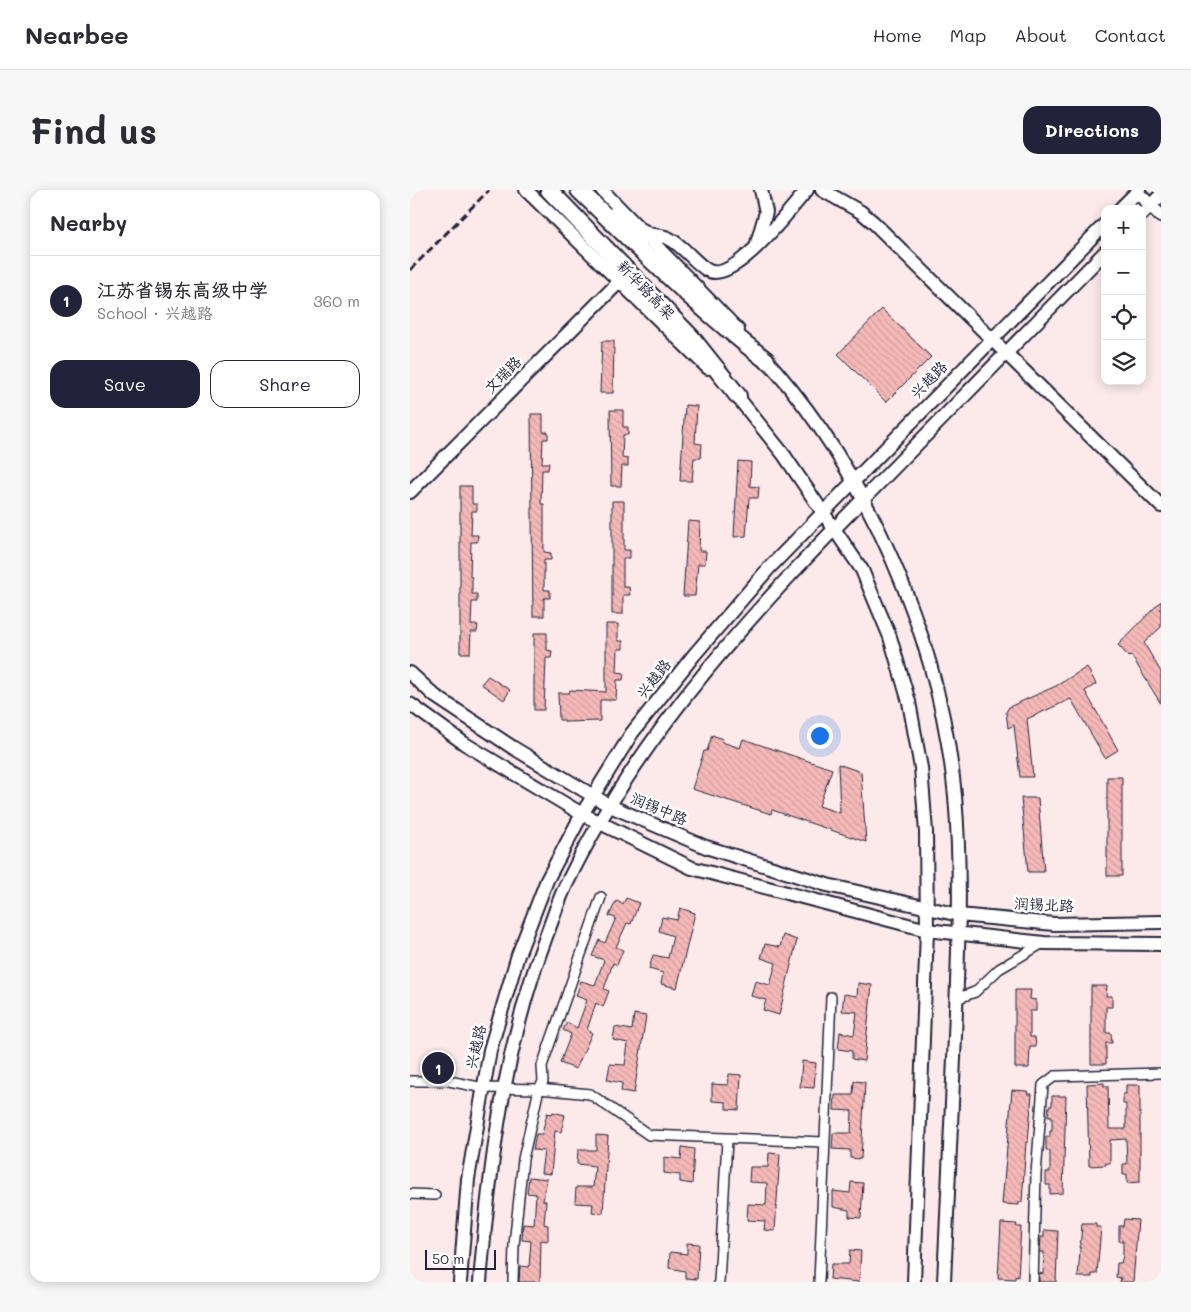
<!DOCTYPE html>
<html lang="en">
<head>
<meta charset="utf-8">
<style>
	:root { --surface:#fff; --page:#f7f7f7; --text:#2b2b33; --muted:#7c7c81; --line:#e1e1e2; --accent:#22223b }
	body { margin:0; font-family:Mali,"LXGW WenKai TC",sans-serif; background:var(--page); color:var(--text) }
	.controls { position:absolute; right:15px; top:15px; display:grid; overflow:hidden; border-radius:10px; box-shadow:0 2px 12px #0003 }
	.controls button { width:45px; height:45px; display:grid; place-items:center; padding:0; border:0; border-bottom:1px solid var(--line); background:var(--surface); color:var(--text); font:25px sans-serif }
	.scale { position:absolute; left:15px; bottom:12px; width:71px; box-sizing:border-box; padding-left:5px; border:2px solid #22223b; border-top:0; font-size:14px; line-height:18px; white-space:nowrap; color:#22223b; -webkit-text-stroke:4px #fff; paint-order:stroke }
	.you { position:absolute; left:409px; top:545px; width:18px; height:18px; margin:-12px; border:4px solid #fff; border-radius:50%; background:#1a73e8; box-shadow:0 0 0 8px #1a73e833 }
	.badge { display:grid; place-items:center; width:32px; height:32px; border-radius:50%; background:var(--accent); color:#fff; font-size:16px; font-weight:700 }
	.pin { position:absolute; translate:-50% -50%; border:2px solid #fff; box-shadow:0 1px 5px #0006 }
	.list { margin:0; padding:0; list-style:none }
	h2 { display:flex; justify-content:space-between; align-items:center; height:65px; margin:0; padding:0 20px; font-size:21px }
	h2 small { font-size:16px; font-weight:400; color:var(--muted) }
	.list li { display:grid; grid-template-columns:32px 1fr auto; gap:15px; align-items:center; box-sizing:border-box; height:90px; padding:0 20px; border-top:1px solid var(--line) }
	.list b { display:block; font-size:19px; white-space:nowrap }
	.list p { margin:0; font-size:16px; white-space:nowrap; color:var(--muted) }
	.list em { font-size:16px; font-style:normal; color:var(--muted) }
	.actions { display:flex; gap:10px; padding:15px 20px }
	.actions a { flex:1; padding:11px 0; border:1px solid var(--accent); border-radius:15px; text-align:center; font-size:18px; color:var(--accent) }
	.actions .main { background:var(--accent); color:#fff }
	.icon { flex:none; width:28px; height:28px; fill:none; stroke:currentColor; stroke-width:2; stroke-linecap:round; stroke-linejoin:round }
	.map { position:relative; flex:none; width:751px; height:1092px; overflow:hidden; border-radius:15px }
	header { display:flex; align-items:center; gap:30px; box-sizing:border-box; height:70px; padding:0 25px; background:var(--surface); border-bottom:1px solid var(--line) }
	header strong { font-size:24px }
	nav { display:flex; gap:28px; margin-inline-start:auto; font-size:18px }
	.intro { display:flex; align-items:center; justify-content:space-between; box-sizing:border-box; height:120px; padding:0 30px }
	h1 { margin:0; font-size:35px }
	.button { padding:12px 22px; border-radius:15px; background:var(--accent); color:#fff; font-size:18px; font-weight:700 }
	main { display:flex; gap:30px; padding:0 30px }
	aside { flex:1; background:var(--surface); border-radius:15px; box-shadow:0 2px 12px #0003 }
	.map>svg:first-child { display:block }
	.building { fill:url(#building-back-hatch); stroke:#22223b }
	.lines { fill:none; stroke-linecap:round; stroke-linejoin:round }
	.street-casing { stroke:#22223b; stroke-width:12 }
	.secondary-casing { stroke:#22223b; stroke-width:16 }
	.highway-casing { stroke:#22223b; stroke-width:20 }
	.street { stroke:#fff; stroke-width:9 }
	.secondary { stroke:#fff; stroke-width:12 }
	.highway { stroke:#fff; stroke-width:16 }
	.rail { stroke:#22223b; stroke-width:3; stroke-dasharray:8 4; stroke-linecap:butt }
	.labels { text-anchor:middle; stroke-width:5; stroke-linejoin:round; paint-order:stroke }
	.street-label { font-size:15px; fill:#22223b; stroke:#fff }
</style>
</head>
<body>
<header>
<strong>Nearbee</strong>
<nav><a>Home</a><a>Map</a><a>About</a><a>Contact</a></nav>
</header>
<div class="intro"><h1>Find us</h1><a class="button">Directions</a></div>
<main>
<aside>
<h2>Nearby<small></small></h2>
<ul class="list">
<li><span class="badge">1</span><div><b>江苏省锡东高级中学</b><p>School · 兴越路</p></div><em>360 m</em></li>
</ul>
<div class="actions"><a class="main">Save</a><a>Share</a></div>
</aside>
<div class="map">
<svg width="751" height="1092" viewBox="0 0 751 1092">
	<defs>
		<pattern id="building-back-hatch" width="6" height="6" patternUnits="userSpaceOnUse" patternTransform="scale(1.25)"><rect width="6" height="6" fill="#f5b9b8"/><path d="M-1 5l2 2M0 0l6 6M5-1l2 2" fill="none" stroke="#d29f9f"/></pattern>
	</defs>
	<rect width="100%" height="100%" fill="#fceaea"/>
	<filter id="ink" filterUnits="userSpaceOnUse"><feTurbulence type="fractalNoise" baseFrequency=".02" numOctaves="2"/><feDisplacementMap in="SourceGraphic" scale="10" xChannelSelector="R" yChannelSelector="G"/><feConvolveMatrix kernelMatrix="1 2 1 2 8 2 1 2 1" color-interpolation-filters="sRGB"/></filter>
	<g filter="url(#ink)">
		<path class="building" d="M 472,119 L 521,167 L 476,212 L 428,164 Z
			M 192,151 L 204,151 L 203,203 L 190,203 Z
			M 275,215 L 287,216 L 285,253 L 292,254 L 291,268 L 284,268 L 282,291 L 270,291 Z
			M 200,220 L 213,220 L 213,237 L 218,237 L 218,245 L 213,245 L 212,268 L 218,269 L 218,276 L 212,276 L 211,296 L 201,296 Z
			M 121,224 L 133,224 L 133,242 L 138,242 L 138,249 L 133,249 L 132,273 L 139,273 L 138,280 L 132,280 L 131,314 L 134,314 L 134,362 L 141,363 L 141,370 L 134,370 L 134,400 L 140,400 L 140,408 L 134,408 L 134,426 L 123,426 Z
			M 328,271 L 341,272 L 340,296 L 349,297 L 348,308 L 339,308 L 336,346 L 324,347 Z
			M 50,296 L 62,296 L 62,314 L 67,314 L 67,321 L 62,321 L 61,345 L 68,345 L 67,352 L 61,352 L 60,387 L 62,387 L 62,404 L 67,404 L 67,412 L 62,412 L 61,435 L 68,435 L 67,442 L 61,442 L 60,463 L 50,463 Z
			M 202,311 L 214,311 L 214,360 L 220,360 L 220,368 L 213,368 L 213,397 L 219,397 L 220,405 L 213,405 L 213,424 L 202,424 Z
			M 278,331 L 290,332 L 289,361 L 296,361 L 295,374 L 288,374 L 285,406 L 273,406 Z
			M 751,411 L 751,437 L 734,453 L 751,482 L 751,514 L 721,465 L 719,467 L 708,455 Z
			M 196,434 L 208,434 L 208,451 L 213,451 L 213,459 L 208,459 L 207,482 L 214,483 L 213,490 L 207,490 L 206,510 L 190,510 L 190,531 L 155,532 L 154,530 L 149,530 L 148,503 L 159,503 L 160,500 L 196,502 Z
			M 124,443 L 137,443 L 137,460 L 142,461 L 141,468 L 136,468 L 134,520 L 124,520 Z
			M 677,477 L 686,494 L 675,501 L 708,560 L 695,568 L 661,509 L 617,529 L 623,587 L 610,587 L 604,535 L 598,538 L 596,522 L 599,517 L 646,496 Z
			M 78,486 L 100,500 L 94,510 L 71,494 Z
			M 302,545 L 313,549 L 312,552 L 330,558 L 333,549 L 422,579 L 409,616 L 430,623 L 428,574 L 451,582 L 456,652 L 362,620 L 361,624 L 282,599 L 294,561 L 297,561 Z
			M 697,587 L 712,587 L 712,686 L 697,686 Z
			M 611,608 L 628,608 L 634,682 L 618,682 Z
			M 216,708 L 229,713 L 221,734 L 217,733 L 206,757 L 213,760 L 207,775 L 203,773 L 194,799 L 199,801 L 193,817 L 186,813 L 177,840 L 182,843 L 166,879 L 150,873 L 161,844 L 153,840 L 157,832 L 167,838 L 177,810 L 166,806 L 171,791 L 185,795 L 194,770 L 182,766 L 189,750 L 195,753 L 206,728 L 199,726 L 206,711 L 213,714 Z
			M 270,718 L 285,723 L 267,798 L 251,794 L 253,783 L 239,779 L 243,765 L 258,768 L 263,746 L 249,741 L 252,727 L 267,730 Z
			M 373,745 L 387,750 L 369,825 L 353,820 L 356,810 L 341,806 L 345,791 L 360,795 L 366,773 L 351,768 L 355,754 L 370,757 Z
			M 448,793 L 462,795 L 454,871 L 442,869 L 442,861 L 428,859 L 430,842 L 444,845 L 447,822 L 432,821 L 434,804 L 447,806 Z
			M 681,796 L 697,796 L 696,806 L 702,806 L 702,817 L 696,817 L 696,843 L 701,843 L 702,853 L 696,853 L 696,874 L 681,874 Z
			M 605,800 L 621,800 L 620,809 L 626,810 L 626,821 L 620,821 L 620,847 L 625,847 L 626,857 L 620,857 L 619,878 L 605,878 Z
			M 224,824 L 236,826 L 224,903 L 211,901 L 212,893 L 197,890 L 200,874 L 215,875 L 218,853 L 203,850 L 205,837 L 222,840 Z
			M 392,871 L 406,873 L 404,898 L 390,897 Z
			M 319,884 L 331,885 L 329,920 L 316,919 L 316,912 L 302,911 L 302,894 L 318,895 Z
			M 444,891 L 455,892 L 451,969 L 440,968 L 440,960 L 422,959 L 423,943 L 441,943 L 442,921 L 424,920 L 425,905 L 443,905 Z
			M 694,893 L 694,896 L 698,896 L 699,939 L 716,939 L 716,914 L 713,914 L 713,904 L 716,904 L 716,895 L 730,895 L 730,992 L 717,993 L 717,984 L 713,985 L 713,974 L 717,974 L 716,949 L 700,950 L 700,973 L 696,973 L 696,975 L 679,976 L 677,894 Z
			M 602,900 L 618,901 L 617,904 L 622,904 L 618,952 L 616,952 L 612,1012 L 609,1012 L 609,1015 L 592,1014 Z
			M 642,906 L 656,906 L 653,1003 L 640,1004 L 640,995 L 636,995 L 636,982 L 640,982 L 640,961 L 636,961 L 636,947 L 640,947 L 640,941 L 642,941 L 642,926 L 638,926 L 639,916 L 642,916 Z
			M 143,922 L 155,925 L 151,942 L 145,941 L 141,984 L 131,983 L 134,961 L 123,960 L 126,944 L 132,944 L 137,923 L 142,924 Z
			M 186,945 L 198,946 L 193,1023 L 182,1022 L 183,1014 L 165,1013 L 166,997 L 183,997 L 185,976 L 167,974 L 168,960 L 186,960 Z
			M 272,957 L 284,959 L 282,994 L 270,992 L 270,985 L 254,983 L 254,967 L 271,969 Z
			M 359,963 L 370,964 L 365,1041 L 354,1040 L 355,1031 L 337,1030 L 338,1014 L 356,1015 L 357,993 L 339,992 L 340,977 L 358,977 Z
			M 119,987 L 137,989 L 133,1011 L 136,1011 L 134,1034 L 138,1035 L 138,1051 L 131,1050 L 130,1092 L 109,1092 L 110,1076 L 119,1077 L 121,1051 L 112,1050 L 113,1034 L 124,1035 L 126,1004 L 117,1003 Z
			M 441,992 L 453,993 L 451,1028 L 439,1027 L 439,1020 L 423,1017 L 423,1001 L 440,1003 Z
			M 714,1029 L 728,1030 L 723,1092 L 710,1092 L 711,1088 L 706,1087 L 707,1073 L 711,1073 L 713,1066 L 713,1051 L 709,1051 L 709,1036 L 713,1036 Z
			M 591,1033 L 607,1034 L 606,1037 L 611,1037 L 608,1087 L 605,1086 L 605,1089 L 588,1088 Z
			M 672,1034 L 686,1034 L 686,1037 L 691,1037 L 687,1084 L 682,1084 L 682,1087 L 668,1087 Z
			M 634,1040 L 648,1041 L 646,1092 L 629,1092 L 629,1083 L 633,1084 L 634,1062 L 630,1062 L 631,1047 L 634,1047 Z
			M 277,1053 L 289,1054 L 287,1089 L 275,1088 L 275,1081 L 259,1078 L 260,1062 L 277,1064 Z
			M 440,1060 L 451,1061 L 449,1092 L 420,1089 L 421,1074 L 439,1074 Z"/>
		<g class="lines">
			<g class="street-casing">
				<path id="street" d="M 546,809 L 565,802 L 589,779 L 633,753
					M 0,891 L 39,891 L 74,898 L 129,899 L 180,904 L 239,945 L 413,952
					M 0,1004 L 25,1005
					M 103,1092 L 104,1055 L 113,969 L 129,899 L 133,892 L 132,876 L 191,707
					M 309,1092 L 317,950
					M 409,1092 L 421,807
					M 623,1092 L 626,984 L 633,895 L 645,886 L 751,883"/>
			</g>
			<g class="secondary-casing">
				<path id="secondary" d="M 116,0 L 298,178
					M 192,0 L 328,140
					M 412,0 L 451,22 L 463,32 L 751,316
					M 727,2 L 751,26
					M 710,19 L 729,0
					M 732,24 L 751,5
					M 236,44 C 243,45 252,45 258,48 C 273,55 283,71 297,80 C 323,96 381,18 397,0
					M 347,53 L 356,22 L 351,0
					M 350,163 C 457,278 530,449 545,606 C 552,686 548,767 545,846 C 541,928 538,1010 534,1092
					M 322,200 L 374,265 L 452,380 L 480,447 L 499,512 L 511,578 L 516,642 L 517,740 L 504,1092
					M 0,302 L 209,92
					M 0,483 L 25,506 L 102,557 L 200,616 L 296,657 L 417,695 L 549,725 L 644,734 L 751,732
					M 0,514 L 55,554 L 172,624 L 282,678 L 517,740 L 634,753 L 751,754
					M 50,1092 L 58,989 L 80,860 L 108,765 L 137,690 L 172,624 L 222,543 L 284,465 L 359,378 L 695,34
					M 70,1092 C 80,971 94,858 137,744 C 143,728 148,712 155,697 C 230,540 351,413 472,290 C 546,214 620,138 695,62"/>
			</g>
			<g class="highway-casing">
				<path id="highway" d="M 139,0 L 281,147 L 328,206
					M 169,0 C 230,59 289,119 356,170
					M 207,23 L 219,35 L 236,44"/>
			</g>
			<use href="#street" class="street"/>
			<use href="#secondary" class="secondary"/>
			<use href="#highway" class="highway"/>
			<path class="rail" d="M 0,80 L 79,0"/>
		</g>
	</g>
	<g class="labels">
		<g class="street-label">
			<text transform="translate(236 100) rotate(46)" y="5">新华路高架</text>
			<text transform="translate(93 185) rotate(-45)" y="5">文瑞路</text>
			<text transform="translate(519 190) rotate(-46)" y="5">兴越路</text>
			<text transform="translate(244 489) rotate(-52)" y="5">兴越路</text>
			<text transform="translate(249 619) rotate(23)" y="5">润锡中路</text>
			<text transform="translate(634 715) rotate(3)" y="5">润锡北路</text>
			<text transform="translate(66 857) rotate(-77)" y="5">兴越路</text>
		</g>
	</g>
</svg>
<div class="controls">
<button>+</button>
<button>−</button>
<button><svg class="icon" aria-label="locate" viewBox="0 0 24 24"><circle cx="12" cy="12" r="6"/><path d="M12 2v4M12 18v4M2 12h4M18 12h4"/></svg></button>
<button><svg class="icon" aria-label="layers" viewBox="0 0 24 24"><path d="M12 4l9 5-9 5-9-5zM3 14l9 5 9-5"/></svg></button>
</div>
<div class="scale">50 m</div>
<div class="you"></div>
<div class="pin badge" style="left:28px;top:878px">1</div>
</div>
</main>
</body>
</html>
